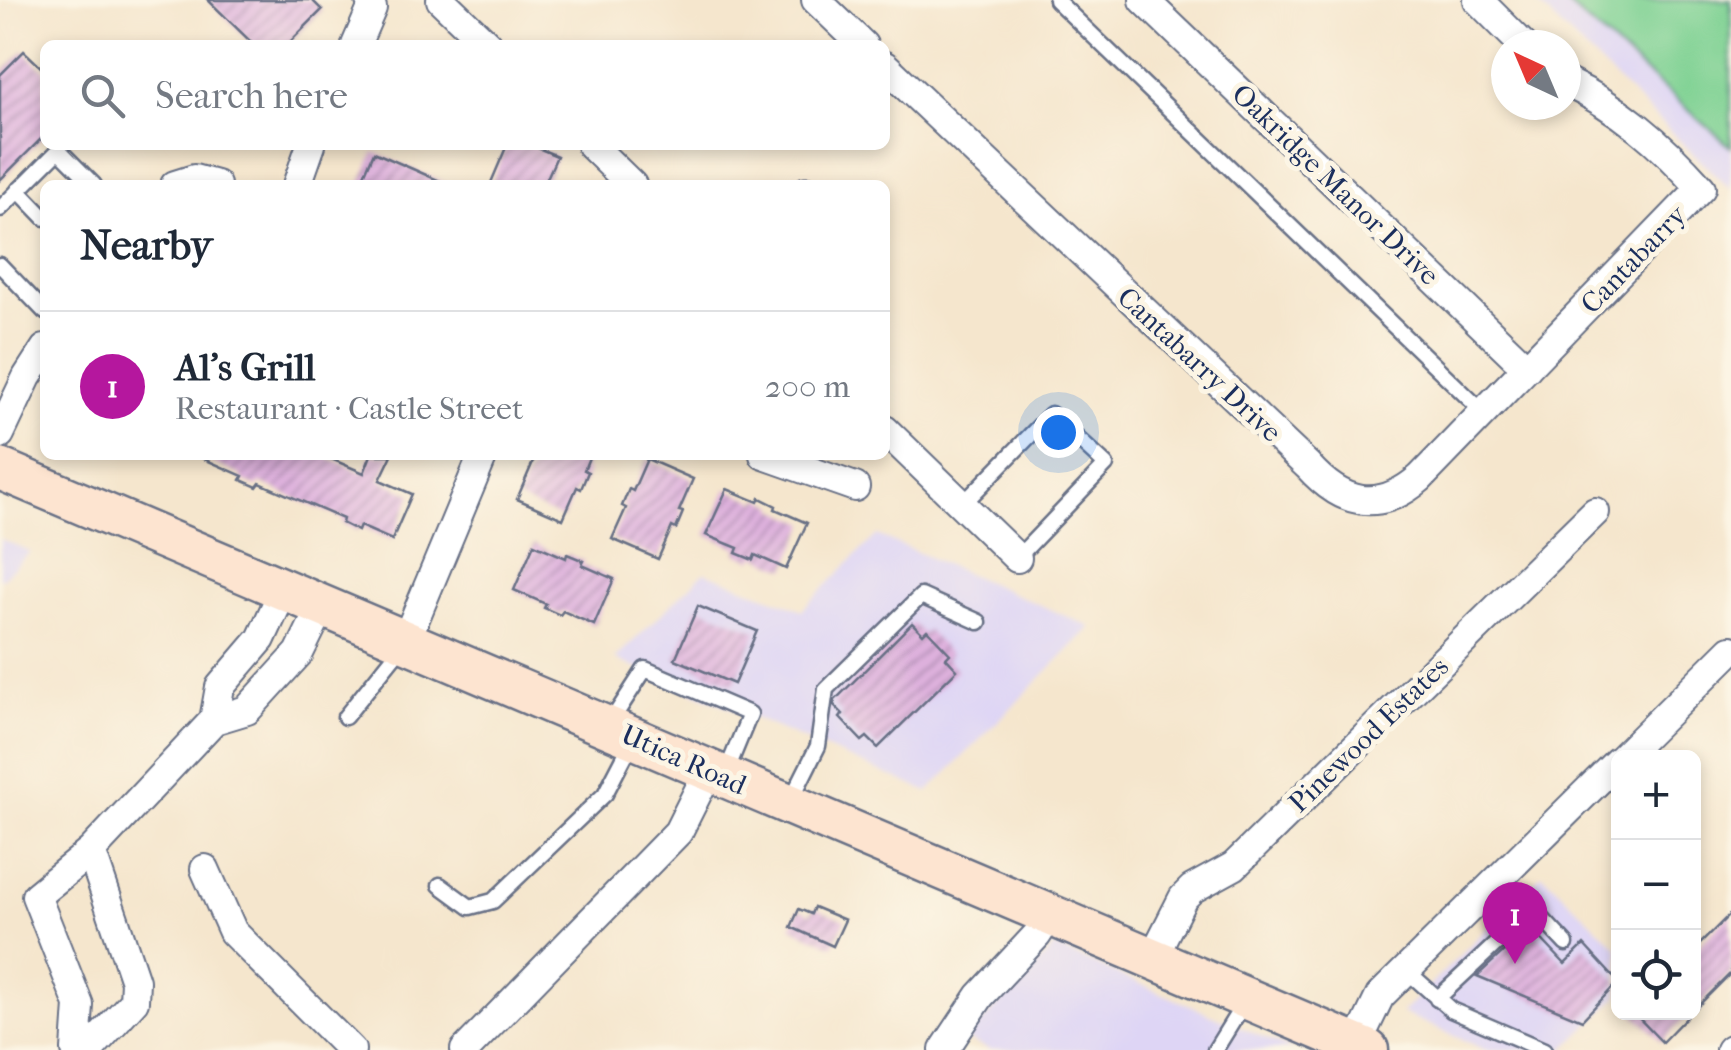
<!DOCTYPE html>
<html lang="en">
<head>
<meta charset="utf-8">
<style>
	:root { --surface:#fff; --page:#f6f6f7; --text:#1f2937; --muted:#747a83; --line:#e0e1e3; --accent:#b5179e }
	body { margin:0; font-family:"IM FELL French Canon",serif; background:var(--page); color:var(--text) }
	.controls { position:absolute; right:30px; bottom:30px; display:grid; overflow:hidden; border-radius:15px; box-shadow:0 5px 15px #0003 }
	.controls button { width:90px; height:90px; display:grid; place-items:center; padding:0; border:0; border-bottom:2px solid var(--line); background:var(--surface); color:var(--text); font:50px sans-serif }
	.compass { position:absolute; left:1491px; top:30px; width:90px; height:90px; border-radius:50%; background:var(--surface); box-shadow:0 5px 15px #0003; rotate:316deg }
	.you { position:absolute; left:1058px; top:432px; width:35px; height:35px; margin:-25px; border:8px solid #fff; border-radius:50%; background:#1a73e8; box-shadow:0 0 0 15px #1a73e833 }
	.badge { display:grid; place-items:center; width:65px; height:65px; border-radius:50%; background:var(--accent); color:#fff; font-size:32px; font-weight:700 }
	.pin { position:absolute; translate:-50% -82px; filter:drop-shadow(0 2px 5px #0008) }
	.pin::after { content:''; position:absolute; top:52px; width:35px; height:30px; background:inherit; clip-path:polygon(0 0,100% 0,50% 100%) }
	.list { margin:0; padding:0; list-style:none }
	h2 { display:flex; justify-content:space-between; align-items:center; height:130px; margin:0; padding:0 40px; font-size:42px }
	h2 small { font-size:32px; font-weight:400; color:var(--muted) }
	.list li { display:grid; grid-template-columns:65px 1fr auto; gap:30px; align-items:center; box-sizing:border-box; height:150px; padding:0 40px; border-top:2px solid var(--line) }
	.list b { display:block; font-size:38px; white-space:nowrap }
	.list p { margin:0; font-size:32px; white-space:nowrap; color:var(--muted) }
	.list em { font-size:32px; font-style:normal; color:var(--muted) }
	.icon { flex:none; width:55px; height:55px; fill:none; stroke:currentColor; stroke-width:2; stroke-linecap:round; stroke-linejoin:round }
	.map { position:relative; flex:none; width:1731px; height:1050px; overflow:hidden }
	.search { position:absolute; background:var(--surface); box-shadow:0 5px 15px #0003; left:40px; top:40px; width:850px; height:110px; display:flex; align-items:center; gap:25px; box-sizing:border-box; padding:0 35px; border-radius:15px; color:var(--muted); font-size:38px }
	.panel { position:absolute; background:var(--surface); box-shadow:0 5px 15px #0003; left:40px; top:180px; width:850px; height:280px; border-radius:15px }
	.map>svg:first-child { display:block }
	.built { fill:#ded5f5 }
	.pitch { fill:#7ed193; stroke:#4c8078; stroke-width:2.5 }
	.building { fill:url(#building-hatch) }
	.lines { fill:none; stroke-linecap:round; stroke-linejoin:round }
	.service-casing { stroke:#676f85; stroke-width:19 }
	.minor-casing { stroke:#676f85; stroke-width:32 }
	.secondary-casing { stroke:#676f85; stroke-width:45 }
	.service { stroke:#fff; stroke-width:14 }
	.minor { stroke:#fff; stroke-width:28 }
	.secondary { stroke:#fde4d0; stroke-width:40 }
	.labels { text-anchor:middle; stroke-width:10; stroke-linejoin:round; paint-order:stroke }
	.street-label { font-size:28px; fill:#1b2f5e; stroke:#fcf5e5 }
</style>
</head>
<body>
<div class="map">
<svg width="1731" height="1050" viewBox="0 0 1731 1050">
	<defs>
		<pattern id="building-hatch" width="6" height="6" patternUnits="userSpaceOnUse" patternTransform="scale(2.5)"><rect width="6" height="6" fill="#deb1dd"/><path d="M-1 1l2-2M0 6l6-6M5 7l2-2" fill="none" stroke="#b390b6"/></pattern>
	</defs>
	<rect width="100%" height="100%" fill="#fcf5e5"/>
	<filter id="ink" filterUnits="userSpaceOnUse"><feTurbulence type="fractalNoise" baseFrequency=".01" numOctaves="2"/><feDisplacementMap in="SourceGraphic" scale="20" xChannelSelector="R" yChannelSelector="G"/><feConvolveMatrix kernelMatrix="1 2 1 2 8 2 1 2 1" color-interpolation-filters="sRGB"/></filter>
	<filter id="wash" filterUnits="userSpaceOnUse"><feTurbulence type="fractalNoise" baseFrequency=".0048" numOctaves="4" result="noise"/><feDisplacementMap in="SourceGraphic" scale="40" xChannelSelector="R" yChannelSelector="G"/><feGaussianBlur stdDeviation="2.25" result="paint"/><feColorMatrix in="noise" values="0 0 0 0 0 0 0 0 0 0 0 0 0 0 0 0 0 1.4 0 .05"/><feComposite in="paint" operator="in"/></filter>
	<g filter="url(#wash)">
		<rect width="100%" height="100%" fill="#f5e6cd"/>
		<path class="built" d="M 1533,0 L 1731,0 L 1731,190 Z
			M 877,535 L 1091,627 L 928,792 L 615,659 L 705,572 L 802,610 Z
			M 0,539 L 30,552 L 0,580 Z
			M 1542,874 L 1618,948 L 1618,997 L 1563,1050 L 1486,1050 L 1402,1013 Z
			M 1054,947 L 1293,1050 L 990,1050 L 966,1039 Z"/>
		<path class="pitch" d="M 1562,0 L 1731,0 L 1731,147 Z"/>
		<g id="blocks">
			<path class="building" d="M 208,0 L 312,0 L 322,10 L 287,45 L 254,45 Z
				M 24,51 L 45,71 L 45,135 L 0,180 L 0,75 Z
				M 507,145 L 531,145 L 557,156 L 544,185 L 490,185 Z
				M 374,152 L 449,185 L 360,185 Z
				M 195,455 L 322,455 L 364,473 L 371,455 L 392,455 L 380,480 L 412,494 L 392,540 L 360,526 L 358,531 L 342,523 L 343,519 L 260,483 L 257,487 L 241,480 L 243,476 Z
				M 536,455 L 590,455 L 584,470 L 588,472 L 581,489 L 577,487 L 563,519 L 517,499 Z
				M 647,459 L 693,479 L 679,511 L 683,512 L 676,529 L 672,527 L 658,559 L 612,539 L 626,508 L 622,506 L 629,489 L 633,491 Z
				M 727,489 L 758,502 L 760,498 L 776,506 L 775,509 L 807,523 L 786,569 L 755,555 L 753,560 L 736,553 L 738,548 L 706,535 Z
				M 534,544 L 566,558 L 567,554 L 584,561 L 582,565 L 614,579 L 594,625 L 563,611 L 560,615 L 544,608 L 546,604 L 514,590 Z
				M 698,606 L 757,631 L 734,684 L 675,659 Z
				M 912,623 L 923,634 L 927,630 L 950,654 L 946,658 L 957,670 L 878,748 L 867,737 L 862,741 L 840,718 L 843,714 L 834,705 L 835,700 Z
				M 814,907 L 845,920 L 833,946 L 791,927 L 799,909 L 811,914 Z
				M 1731,913 L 1731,973 L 1694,1010 L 1694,950 Z
				M 1530,927 L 1565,964 L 1584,945 L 1618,982 L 1582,1020 L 1477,976 Z
				M 1633,1012 L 1691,1012 L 1662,1042 Z"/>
		</g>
	</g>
	<g filter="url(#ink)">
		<use href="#blocks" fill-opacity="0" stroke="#676f85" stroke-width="2.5"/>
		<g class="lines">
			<g class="service-casing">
				<path id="service" d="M 1056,0 L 1484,413
					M 804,185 L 811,185
					M 18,190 L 45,218
					M 0,209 L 59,150 L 94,185
					M 0,265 L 45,312
					M 962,505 L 1051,414 L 1106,465 L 1017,558
					M 345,717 L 403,645
					M 608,726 L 645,669 L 750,714 L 725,775
					M 791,800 L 818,746 L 826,689 L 921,596 L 979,622
					M 440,885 L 470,907 L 493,901 L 605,794 L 632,742
					M 1406,970 L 1451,1010 L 1544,1050
					M 1437,999 L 1530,912 L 1539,915 L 1566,944
					M 1215,1050 L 1246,1000"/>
			</g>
			<g class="minor-casing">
				<path id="minor" d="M 441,0 L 488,45
					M 816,0 L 863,45
					M 1144,0 L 1527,368
					M 1478,0 L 1523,45
					M 356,45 L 372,8 L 370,0
					M 885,66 L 1308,466 C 1342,504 1378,514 1420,478 L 1701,188 C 1661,143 1620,108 1566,82
					M 591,145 L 632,185
					M 175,185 L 194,179 L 216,185
					M 297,185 L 311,145
					M 885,430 L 1017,558
					M 0,434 L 27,377 L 45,349
					M 764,455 L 855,487
					M 406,640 L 483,455
					M 214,720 L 220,687 L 261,639 L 284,589
					M 1622,758 L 1731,650
					M 205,869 L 233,932 L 351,1050
					M 1152,959 L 1183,898 L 1192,889 L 1234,866 L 1595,512
					M 76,1050 L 79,1005 L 36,896 L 91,851 L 214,720 L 247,710 L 299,653 L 322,606
					M 89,1050 L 134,1001 L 135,981 L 91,851
					M 465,1050 L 678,832 L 709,770
					M 944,1050 L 980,996 L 1037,935 L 1049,916
					M 1354,1050 L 1380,996 L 1618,761
					M 1730,1050 L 1731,1049"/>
			</g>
			<g class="secondary-casing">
				<path id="secondary" d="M 0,469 L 1368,1050"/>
			</g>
			<use href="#service" class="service"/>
			<use href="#minor" class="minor"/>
			<use href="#secondary" class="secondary"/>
		</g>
	</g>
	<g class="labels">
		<g class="street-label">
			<text transform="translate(1336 184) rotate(44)" y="10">Oakridge Manor Drive</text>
			<text transform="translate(1633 259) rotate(-46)" y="10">Cantabarry</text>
			<text transform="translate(1200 364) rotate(43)" y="10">Cantabarry Drive</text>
			<text transform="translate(1368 734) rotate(-44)" y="10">Pinewood Estates</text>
			<text transform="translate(684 759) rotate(24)" y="10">Utica Road</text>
		</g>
	</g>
</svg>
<div class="controls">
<button>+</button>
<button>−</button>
<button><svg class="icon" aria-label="locate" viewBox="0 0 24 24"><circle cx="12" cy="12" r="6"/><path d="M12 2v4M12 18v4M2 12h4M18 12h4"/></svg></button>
</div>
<svg class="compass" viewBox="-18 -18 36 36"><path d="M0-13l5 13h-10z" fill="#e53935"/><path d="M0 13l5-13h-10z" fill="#747a83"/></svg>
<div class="you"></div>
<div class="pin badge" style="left:1515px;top:964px">1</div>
<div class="search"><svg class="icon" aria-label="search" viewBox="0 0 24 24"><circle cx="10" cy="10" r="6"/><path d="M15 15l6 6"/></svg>Search here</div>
<section class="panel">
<h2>Nearby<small></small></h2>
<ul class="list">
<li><span class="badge">1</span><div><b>Al's Grill</b><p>Restaurant · Castle Street</p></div><em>200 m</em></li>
</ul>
</section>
</div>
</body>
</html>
